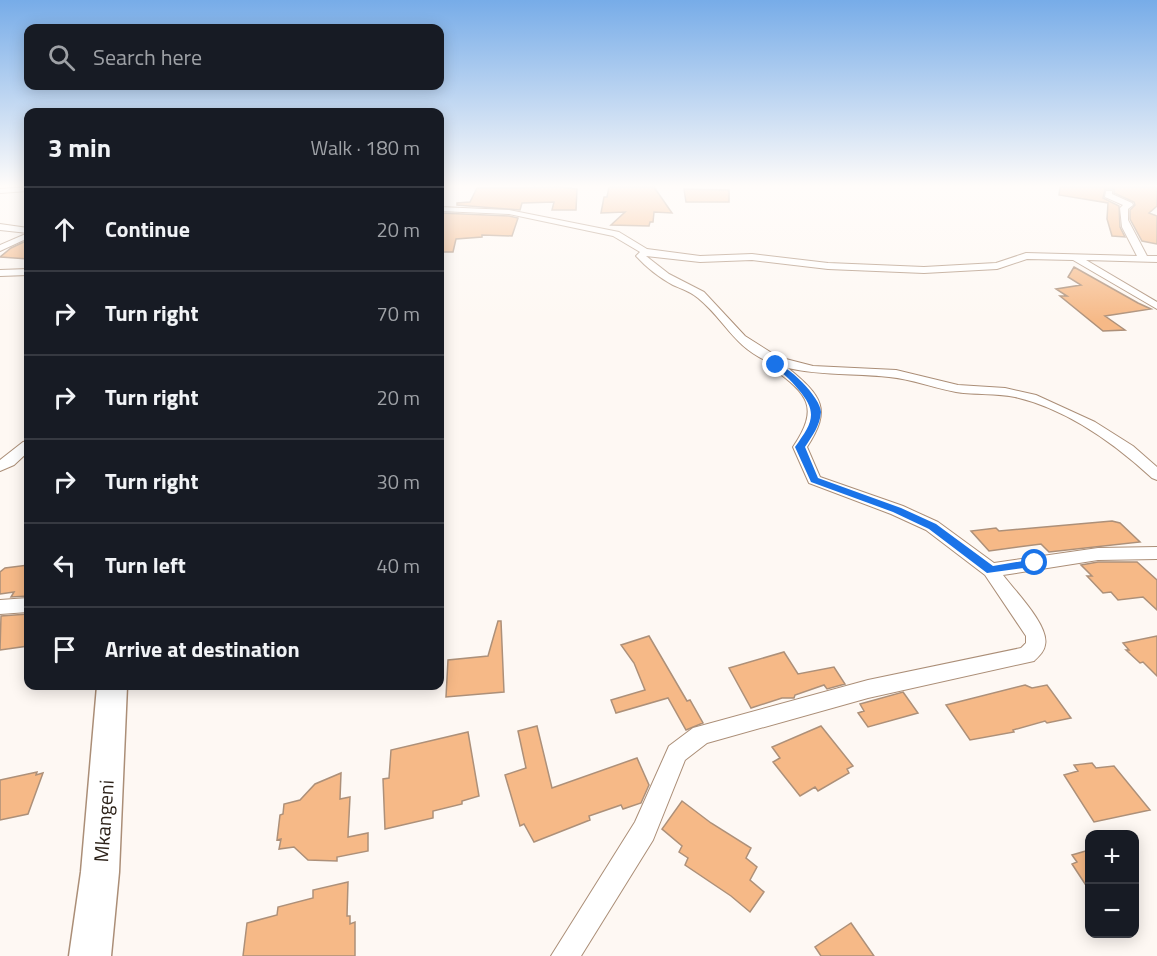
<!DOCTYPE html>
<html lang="en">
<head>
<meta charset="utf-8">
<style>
	:root { --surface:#171b24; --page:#242831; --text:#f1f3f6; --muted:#9ea1a6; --line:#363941 }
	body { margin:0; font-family:"Titillium Web",sans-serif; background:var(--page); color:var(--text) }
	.controls { position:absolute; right:18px; bottom:18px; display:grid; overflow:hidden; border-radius:12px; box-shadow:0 3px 15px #0003 }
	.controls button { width:54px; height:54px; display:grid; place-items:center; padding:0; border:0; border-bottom:2px solid var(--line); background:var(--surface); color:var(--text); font:30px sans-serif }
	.stop { position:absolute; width:18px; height:18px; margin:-14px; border:4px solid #1a73e8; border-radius:50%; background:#fff }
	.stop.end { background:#1a73e8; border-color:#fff; box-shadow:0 2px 6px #0008 }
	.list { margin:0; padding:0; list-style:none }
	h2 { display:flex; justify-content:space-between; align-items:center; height:78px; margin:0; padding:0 24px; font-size:26px }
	h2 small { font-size:20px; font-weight:400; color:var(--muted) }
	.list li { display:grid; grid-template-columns:39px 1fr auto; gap:18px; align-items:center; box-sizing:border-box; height:84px; padding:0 24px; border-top:2px solid var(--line) }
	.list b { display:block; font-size:22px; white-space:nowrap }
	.list em { font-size:20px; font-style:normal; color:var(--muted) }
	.icon { flex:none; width:33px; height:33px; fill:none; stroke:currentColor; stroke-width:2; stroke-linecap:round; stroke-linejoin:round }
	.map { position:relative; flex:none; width:1157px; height:956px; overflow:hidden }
	.search { position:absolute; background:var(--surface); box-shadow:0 3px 15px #0003; left:24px; top:24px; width:420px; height:66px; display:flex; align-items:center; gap:15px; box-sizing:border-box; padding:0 21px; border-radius:12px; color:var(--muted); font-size:22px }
	.panel { position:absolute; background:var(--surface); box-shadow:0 3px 15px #0003; left:24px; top:108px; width:420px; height:582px; border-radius:12px }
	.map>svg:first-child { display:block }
	.building { fill:#f6b987; stroke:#ad9079; stroke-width:1.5 }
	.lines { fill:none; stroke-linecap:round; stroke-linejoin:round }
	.street-casing { stroke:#ab8e77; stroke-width:2 }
	.secondary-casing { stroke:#ab8e77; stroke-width:3 }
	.street { fill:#fff; fill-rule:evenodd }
	.secondary { fill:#fff; fill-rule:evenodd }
	.route { fill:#1a73e8 }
	.labels { text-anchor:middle; stroke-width:4.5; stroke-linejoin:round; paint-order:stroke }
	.near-street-label { font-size:20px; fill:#2d2219; stroke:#fff }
</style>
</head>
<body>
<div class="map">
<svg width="1157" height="956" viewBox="0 0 1157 956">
	<rect width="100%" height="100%" fill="#fef8f3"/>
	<path class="building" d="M 561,187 L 577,189 L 576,210 L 552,210 L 554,202 L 522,203 L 520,210 L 457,205 L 457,203 L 470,202 L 477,188 Z
		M 609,187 L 654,187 L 672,213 L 654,212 L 653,222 L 650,222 L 649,226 L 611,225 L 625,212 L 601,213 L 604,197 L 607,197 Z
		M 1060,187 L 1157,187 L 1157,206 L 1149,213 L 1157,216 L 1157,244 L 1142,241 L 1130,219 L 1130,210 L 1135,205 L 1134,202 L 1114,193 L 1114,189 L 1105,189 L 1103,198 L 1119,206 L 1120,227 L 1125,237 L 1112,236 L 1107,219 L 1108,203 L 1059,195 Z
		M 684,189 L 729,190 L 729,202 L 686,202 Z
		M 440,213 L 509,216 L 518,218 L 512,236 L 482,235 L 482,237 L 456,239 L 453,252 L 440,252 Z
		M 28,240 L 28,259 L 0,257 L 11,248 Z
		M 1074,267 L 1138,303 L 1151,309 L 1105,316 L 1125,330 L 1103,331 L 1060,296 L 1067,296 L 1056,289 L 1081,285 L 1068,277 Z
		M 1112,521 L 1120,523 L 1140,542 L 1049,552 L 1041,544 L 989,551 L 971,531 L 996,528 L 999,531 Z
		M 1098,562 L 1137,562 L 1157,580 L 1157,610 L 1143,597 L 1118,600 L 1111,592 L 1103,593 L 1087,576 L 1092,576 L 1081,565 Z
		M 28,565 L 28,596 L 11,597 L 14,592 L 0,594 L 0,572 L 5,568 Z
		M 28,614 L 28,646 L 0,650 L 1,616 Z
		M 498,621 L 501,621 L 504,692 L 446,697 L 448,660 L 488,656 Z
		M 649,636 L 687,701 L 690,700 L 703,723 L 686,730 L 668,698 L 616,713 L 611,700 L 645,690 L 634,663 L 621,645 Z
		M 1157,636 L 1157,676 L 1143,662 L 1140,663 L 1126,650 L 1129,650 L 1123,643 Z
		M 784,652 L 798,674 L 834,667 L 845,684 L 827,689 L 824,685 L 795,695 L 794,698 L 782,698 L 751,708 L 729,668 Z
		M 1025,685 L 1032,688 L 1047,685 L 1071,718 L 1047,723 L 1045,721 L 1013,730 L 1014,732 L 970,740 L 946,705 Z
		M 903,692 L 918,713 L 868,727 L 858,713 L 864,711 L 860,704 Z
		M 537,726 L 552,788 L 637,758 L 649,785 L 641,803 L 623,809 L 621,805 L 589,816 L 590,820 L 534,842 L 524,824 L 520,826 L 505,775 L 526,768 L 518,731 Z
		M 821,726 L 853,766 L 847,769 L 849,773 L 818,791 L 815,787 L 800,796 L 773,762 L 780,758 L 772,747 Z
		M 468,732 L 479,796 L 462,801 L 462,804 L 433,811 L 433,818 L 385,829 L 383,779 L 389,778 L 391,750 Z
		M 1092,763 L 1096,768 L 1114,766 L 1150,810 L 1094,822 L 1064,775 L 1078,771 L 1074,765 Z
		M 37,772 L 36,775 L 43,773 L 28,814 L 0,820 L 0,780 Z
		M 341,773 L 340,799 L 350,797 L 348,837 L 368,833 L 368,851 L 337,857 L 337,861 L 308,860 L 294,847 L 279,849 L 281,839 L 277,840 L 280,815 L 283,814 L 284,804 L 300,800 L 315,784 Z
		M 682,801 L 711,823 L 751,848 L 746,858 L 757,867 L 750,880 L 764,892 L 750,912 L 731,896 L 685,865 L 688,858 L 679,852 L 682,846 L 662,829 Z
		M 1089,850 L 1089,890 L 1072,864 L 1077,862 L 1072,855 Z
		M 348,882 L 347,916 L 350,916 L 350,924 L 355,922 L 355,956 L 243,956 L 247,923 L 277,915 L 278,907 L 313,898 L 313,890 Z
		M 851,923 L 874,956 L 821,956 L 815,947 Z"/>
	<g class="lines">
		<g class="street-casing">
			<path id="street" d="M 28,187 L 28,191 L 0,193 L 0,189 Z
				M 1106,191 L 1112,191 L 1112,194 L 1132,203 L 1133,205 L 1128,209 L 1128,220 L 1147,256 L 1157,256 L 1157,262 L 1086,260 L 1157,302 L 1157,309 L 1073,260 L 1027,259 L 997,269 L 924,273 L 828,269 L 752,260 L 700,262 L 646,256 L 669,274 L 704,292 L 745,336 L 778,357 L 813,366 L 896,370 L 958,385 L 1005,388 L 1036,395 L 1095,422 L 1133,446 L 1157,467 L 1157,480 L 1152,478 C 1114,443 1067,409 1015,397 C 996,393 975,395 956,392 C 933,388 912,379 889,377 C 855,373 822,376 788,368 C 822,396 832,409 807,447 L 820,477 L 903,506 L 938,522 L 994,563 L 1098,548 L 1157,547 L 1157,559 L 1098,560 L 1003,575 C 1014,590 1050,626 1045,645 C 1044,652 1039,656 1034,661 L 868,698 L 707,743 L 685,760 L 653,840 L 581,956 L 551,956 L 635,822 L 669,746 L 693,728 L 868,680 L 1021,648 L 1026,643 L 1026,636 L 985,575 L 926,530 L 891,514 L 809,483 L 793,447 C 820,407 808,394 772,368 L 771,363 C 732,346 727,322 698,298 C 691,292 682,289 673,285 C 660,278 646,267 636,256 L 640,252 L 613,236 L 509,214 L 440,211 L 440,207 L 509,210 L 619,232 L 647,249 L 700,256 L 752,254 L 828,263 L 924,267 L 996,263 L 1026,253 L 1137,256 L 1122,227 L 1120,208 L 1123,205 L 1105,197 Z
				M 0,224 L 28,228 L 28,238 L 0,251 L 0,245 L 28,233 L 0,230 Z
				M 28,269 L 28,275 L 0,276 L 0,270 Z
				M 28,441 L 28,452 L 14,465 L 0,471 L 0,460 L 23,442 Z
				M 28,598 L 28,612 L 0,614 L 0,600 Z"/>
		</g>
		<g class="secondary-casing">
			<path id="secondary" d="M 97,686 L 127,686 L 119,872 L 111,956 L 69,956 L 81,872 Z"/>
		</g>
		<use href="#street" class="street"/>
		<use href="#secondary" class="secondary"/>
	</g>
	<linearGradient id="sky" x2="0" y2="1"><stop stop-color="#77ace8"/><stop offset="0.58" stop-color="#fffcfa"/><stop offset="1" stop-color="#fffcfa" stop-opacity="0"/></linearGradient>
	<rect width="1157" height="321" fill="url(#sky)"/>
	<path class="route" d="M 773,363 C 787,363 821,398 821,412 C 820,426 812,436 805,447 L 818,478 L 901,508 L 936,524 L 993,566 L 1035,559 L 1039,560 L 1039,566 L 987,573 L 929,529 L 893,512 L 811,482 L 795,447 C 812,423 819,413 798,389 C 790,379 783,373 773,366 Z"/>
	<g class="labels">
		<g class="near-street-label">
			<text transform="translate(104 821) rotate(-86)" y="7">Mkangeni</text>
		</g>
	</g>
</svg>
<div class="controls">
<button>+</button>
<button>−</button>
</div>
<div class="stop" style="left:1035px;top:563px"></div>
<div class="stop end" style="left:776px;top:365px"></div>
<div class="search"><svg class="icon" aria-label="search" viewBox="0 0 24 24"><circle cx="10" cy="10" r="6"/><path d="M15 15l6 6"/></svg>Search here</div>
<section class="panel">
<h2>3 min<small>Walk · 180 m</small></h2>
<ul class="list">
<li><svg class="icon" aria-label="ahead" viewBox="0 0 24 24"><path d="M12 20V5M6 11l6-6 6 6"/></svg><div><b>Continue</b></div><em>20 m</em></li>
<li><svg class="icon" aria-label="right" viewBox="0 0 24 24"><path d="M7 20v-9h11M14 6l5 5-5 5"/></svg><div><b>Turn right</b></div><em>70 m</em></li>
<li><svg class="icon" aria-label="right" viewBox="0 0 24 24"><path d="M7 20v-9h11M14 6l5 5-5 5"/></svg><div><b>Turn right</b></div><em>20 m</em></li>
<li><svg class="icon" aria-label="right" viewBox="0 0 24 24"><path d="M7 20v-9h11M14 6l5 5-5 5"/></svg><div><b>Turn right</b></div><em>30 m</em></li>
<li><svg class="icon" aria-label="left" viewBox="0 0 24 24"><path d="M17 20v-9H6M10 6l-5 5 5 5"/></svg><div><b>Turn left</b></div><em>40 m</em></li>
<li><svg class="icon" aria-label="arrive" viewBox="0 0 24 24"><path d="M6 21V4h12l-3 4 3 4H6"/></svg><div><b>Arrive at destination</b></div></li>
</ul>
</section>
</div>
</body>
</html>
